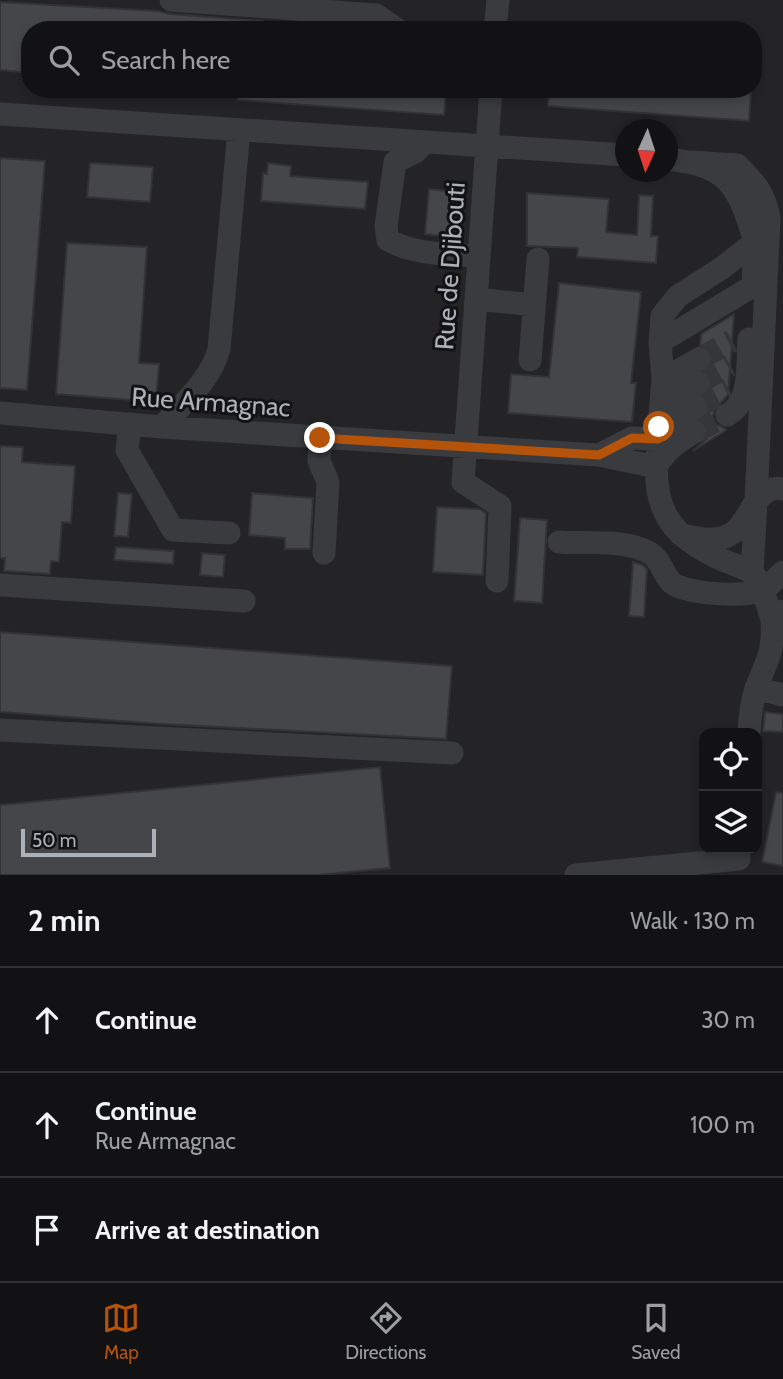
<!DOCTYPE html>
<html lang="en">
<head>
<meta charset="utf-8">
<style>
	:root { --surface:#121214; --page:#1f2022; --text:#f1f3f6; --muted:#9c9ea0; --line:#313234; --accent:#b45309 }
	body { margin:0; font-family:Cabin,sans-serif; background:var(--page); color:var(--text) }
	.controls { position:absolute; right:21px; bottom:21px; display:grid; overflow:hidden; border-radius:14px; box-shadow:0 4px 10px #0003 }
	.controls button { width:63px; height:63px; display:grid; place-items:center; padding:0; border:0; border-bottom:2px solid var(--line); background:var(--surface); color:var(--text); font:35px sans-serif }
	.compass { position:absolute; left:615px; top:119px; width:63px; height:63px; border-radius:50%; background:var(--surface); box-shadow:0 4px 10px #0003; rotate:183deg }
	.scale { position:absolute; left:21px; bottom:18px; width:135px; box-sizing:border-box; padding-left:7px; border:4px solid #abb0b9; border-top:0; font-size:19px; line-height:24px; white-space:nowrap; color:#abb0b9; -webkit-text-stroke:5px #131315; paint-order:stroke }
	.stop { position:absolute; width:21px; height:21px; margin:-16px; border:5px solid #b45309; border-radius:50%; background:#fff }
	.stop.end { background:#b45309; border-color:#fff; box-shadow:0 2px 7px #0008 }
	.list { margin:0; padding:0; list-style:none }
	h2 { display:flex; justify-content:space-between; align-items:center; height:91px; margin:0; padding:0 28px; font-size:30px }
	h2 small { font-size:23px; font-weight:400; color:var(--muted) }
	.list li { display:grid; grid-template-columns:46px 1fr auto; gap:21px; align-items:center; box-sizing:border-box; height:105px; padding:0 28px; border-top:2px solid var(--line) }
	.list b { display:block; font-size:26px; white-space:nowrap }
	.list p { margin:0; font-size:23px; white-space:nowrap; color:var(--muted) }
	.list em { font-size:23px; font-style:normal; color:var(--muted) }
	.icon { flex:none; width:38px; height:38px; fill:none; stroke:currentColor; stroke-width:2; stroke-linecap:round; stroke-linejoin:round }
	.map { position:relative; flex:none; width:783px; height:875px; overflow:hidden }
	.search { position:absolute; background:var(--surface); box-shadow:0 4px 10px #0003; left:21px; right:21px; top:21px; height:77px; display:flex; align-items:center; gap:18px; box-sizing:border-box; padding:0 24px; border-radius:28px; color:var(--muted); font-size:26px }
	.sheet { height:406px; background:var(--surface) }
	nav { display:flex; justify-content:space-around; align-items:center; box-sizing:border-box; height:98px; border-top:2px solid var(--line); background:var(--surface); font-size:19px; color:var(--muted) }
	nav a { display:grid; justify-items:center; gap:4px }
	nav .on { color:var(--accent) }
	.map>svg:first-child { display:block }
	.built { fill:#242427; fill-rule:evenodd }
	.building { fill:#45464a; stroke:#333336; stroke-width:2 }
	.lines { fill:none; stroke-linecap:round; stroke-linejoin:round }
	.minor-tunnel { stroke:#35363a; stroke-width:23; stroke-dasharray:23 11; stroke-linecap:butt }
	.minor { stroke:#3a3b3f; stroke-width:23 }
	.route { stroke:#b45309; stroke-width:9 }
	.labels { text-anchor:middle; stroke-width:6; stroke-linejoin:round; paint-order:stroke }
	.street-label { font-size:26px; fill:#abb0b9; stroke:#131315 }
</style>
</head>
<body>
<div class="map">
<svg width="783" height="875" viewBox="0 0 783 875">
	<rect width="100%" height="100%" fill="#18181a"/>
	<path class="built" d="M 0,0 L 783,0 L 783,875 L 0,875 ZM 30,30 L 753,30 L 753,89 L 30,89 ZM 626,130 L 668,130 L 668,172 L 626,172 ZM 704,733 L 757,733 L 757,849 L 704,849 Z"/>
	<path class="building" d="M 0,2 L 158,11 L 170,14 L 263,21 L 263,30 L 30,30 L 30,73 L 0,70 Z
		M 238,89 L 446,89 L 444,115 L 238,100 Z
		M 549,89 L 751,89 L 749,121 L 548,106 Z
		M 0,158 L 45,161 L 27,390 L 0,388 Z
		M 90,163 L 153,167 L 150,202 L 87,197 Z
		M 268,163 L 291,166 L 290,176 L 368,182 L 365,209 L 261,201 L 263,173 L 267,174 Z
		M 429,189 L 454,192 L 450,237 L 425,234 Z
		M 527,193 L 609,199 L 606,232 L 637,235 L 639,195 L 653,196 L 651,236 L 658,236 L 656,263 L 577,257 L 578,248 L 527,246 Z
		M 67,243 L 147,247 L 139,363 L 159,364 L 156,402 L 56,394 Z
		M 559,283 L 641,292 L 631,383 L 636,383 L 632,422 L 508,413 L 511,374 L 549,377 Z
		M 734,314 L 728,395 L 715,409 L 713,416 L 716,424 L 726,429 L 725,431 L 693,451 L 707,438 L 706,425 L 701,420 L 707,415 L 710,408 L 709,401 L 704,396 L 709,391 L 712,384 L 711,377 L 706,371 L 711,366 L 713,359 L 711,352 L 700,345 L 701,334 Z
		M 0,446 L 23,447 L 22,462 L 75,466 L 71,523 L 62,522 L 59,562 L 51,561 L 50,574 L 4,571 L 5,558 L 0,558 Z
		M 118,493 L 132,494 L 128,537 L 114,536 Z
		M 252,493 L 313,498 L 310,549 L 285,549 L 285,538 L 249,535 Z
		M 437,507 L 479,509 L 486,513 L 483,575 L 433,572 Z
		M 520,518 L 547,520 L 542,603 L 514,601 Z
		M 116,547 L 174,551 L 173,564 L 114,560 Z
		M 202,553 L 225,555 L 223,577 L 200,575 Z
		M 633,562 L 643,565 L 647,569 L 644,617 L 629,616 Z
		M 0,632 L 452,666 L 446,739 L 162,724 L 0,712 Z
		M 765,712 L 783,714 L 783,732 L 763,731 Z
		M 380,767 L 390,868 L 318,875 L 0,875 L 0,805 Z
		M 776,792 L 783,793 L 783,866 L 762,862 Z"/>
	<g class="lines">
		<path class="minor-tunnel" d="M 699,359 L 732,341
			M 698,383 L 730,365
			M 696,407 L 729,390
			M 694,432 L 727,415"/>
		<path class="minor" d="M 171,0 L 376,15 L 398,30
			M 495,30 L 498,0
			M 491,89 L 463,482 L 500,506 L 497,581
			M 0,114 L 626,155
			M 425,142 L 415,152 L 395,162 L 386,226 L 388,240 C 415,255 449,254 479,256
			M 476,299 L 534,305
			M 660,342 L 753,286 L 754,261
			M 530,360 L 538,259
			M 663,379 L 699,359
			M 661,403 L 698,383
			M 0,413 L 162,427 L 599,455 L 656,467 C 666,450 677,442 694,432
			M 727,415 C 752,402 747,365 749,339
			M 130,424 L 127,450 L 173,530 L 229,533
			M 162,427 C 183,403 211,380 219,349 L 239,130
			M 659,427 L 696,407
			M 320,437 L 319,461 L 328,482 L 324,553
			M 657,454 C 652,513 673,538 725,561 C 734,565 748,568 754,575 C 764,587 767,605 772,620
			M 599,455 L 632,438 L 658,439 L 663,379 L 660,342 L 662,316 L 678,296 L 722,268 L 755,242 C 738,186 730,166 668,159
			M 680,534 C 694,538 717,543 731,534 C 742,528 750,510 756,501 L 769,218 C 764,192 756,184 737,165 L 691,162
			M 559,542 C 587,544 626,539 650,553 C 662,561 663,575 672,583 C 687,594 745,598 762,590 C 770,586 777,577 783,572
			M 752,573 L 756,501 C 764,493 771,486 783,489
			M 0,585 L 244,601
			M 756,688 L 783,695
			M 0,730 L 452,753
			M 749,733 C 750,718 751,703 756,689 C 767,659 774,654 772,620 L 783,611
			M 576,875 L 739,859"/>
	</g>
	<g class="lines">
		<path class="route" d="M 320,438 L 599,455 L 632,438 L 658,439 L 659,427"/>
	</g>
	<g class="labels">
		<g class="street-label">
			<text transform="translate(450 266) rotate(-86)" y="9">Rue de Djibouti</text>
			<text transform="translate(211 402) rotate(4)" y="9">Rue Armagnac</text>
		</g>
	</g>
</svg>
<div class="controls">
<button><svg class="icon" aria-label="locate" viewBox="0 0 24 24"><circle cx="12" cy="12" r="6"/><path d="M12 2v4M12 18v4M2 12h4M18 12h4"/></svg></button>
<button><svg class="icon" aria-label="layers" viewBox="0 0 24 24"><path d="M12 4l9 5-9 5-9-5zM3 14l9 5 9-5"/></svg></button>
</div>
<svg class="compass" viewBox="-18 -18 36 36"><path d="M0-13l5 13h-10z" fill="#e53935"/><path d="M0 13l5-13h-10z" fill="#9c9ea0"/></svg>
<div class="scale">50 m</div>
<div class="stop" style="left:659px;top:427px"></div>
<div class="stop end" style="left:320px;top:438px"></div>
<div class="search"><svg class="icon" aria-label="search" viewBox="0 0 24 24"><circle cx="10" cy="10" r="6"/><path d="M15 15l6 6"/></svg>Search here</div>
</div>
<section class="sheet">
<h2>2 min<small>Walk · 130 m</small></h2>
<ul class="list">
<li><svg class="icon" aria-label="ahead" viewBox="0 0 24 24"><path d="M12 20V5M6 11l6-6 6 6"/></svg><div><b>Continue</b></div><em>30 m</em></li>
<li><svg class="icon" aria-label="ahead" viewBox="0 0 24 24"><path d="M12 20V5M6 11l6-6 6 6"/></svg><div><b>Continue</b><p>Rue Armagnac</p></div><em>100 m</em></li>
<li><svg class="icon" aria-label="arrive" viewBox="0 0 24 24"><path d="M6 21V4h12l-3 4 3 4H6"/></svg><div><b>Arrive at destination</b></div></li>
</ul>
</section>
<nav>
<a class="on"><svg class="icon" aria-label="map" viewBox="0 0 24 24"><path d="M3 6l6-2 6 2 6-2v14l-6 2-6-2-6 2zM9 4v14M15 6v14"/></svg>Map</a>
<a><svg class="icon" aria-label="directions" viewBox="0 0 24 24"><path d="M12 3l9 9-9 9-9-9zM9 14v-3h6M13 9l2 2-2 2"/></svg>Directions</a>
<a><svg class="icon" aria-label="saved" viewBox="0 0 24 24"><path d="M7 4h10v16l-5-4-5 4z"/></svg>Saved</a>
</nav>
</body>
</html>
